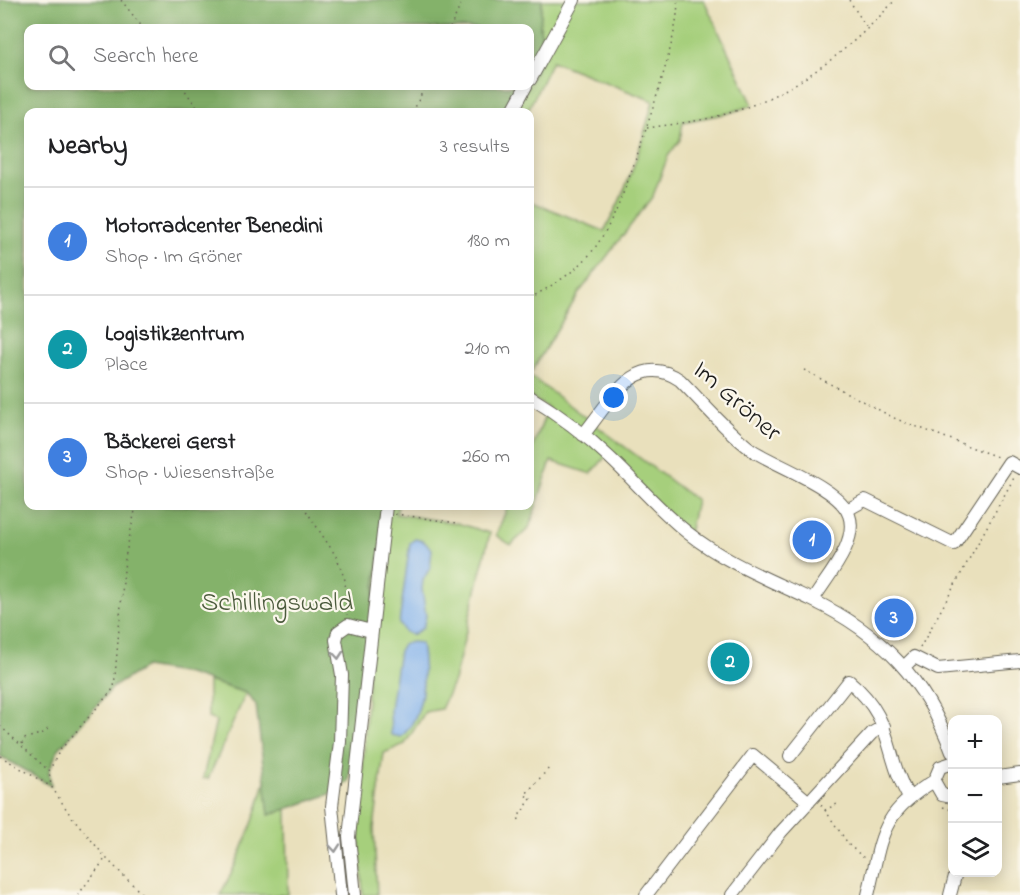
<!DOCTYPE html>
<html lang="en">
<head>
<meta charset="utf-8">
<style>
	:root { --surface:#fff; --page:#f2f2f2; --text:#202124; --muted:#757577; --line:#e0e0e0; --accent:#b5179e }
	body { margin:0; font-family:"Indie Flower",sans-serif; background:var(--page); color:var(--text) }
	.controls { position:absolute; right:18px; bottom:18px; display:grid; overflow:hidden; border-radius:12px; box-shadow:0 3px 15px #0003 }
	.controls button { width:54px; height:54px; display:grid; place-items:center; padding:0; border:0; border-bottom:2px solid var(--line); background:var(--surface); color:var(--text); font:30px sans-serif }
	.you { position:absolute; left:614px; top:398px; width:21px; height:21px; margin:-15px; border:4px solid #fff; border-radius:50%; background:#1a73e8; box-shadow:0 0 0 9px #1a73e833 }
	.badge { display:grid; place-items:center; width:39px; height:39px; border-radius:50%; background:var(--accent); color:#fff; font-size:20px; font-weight:700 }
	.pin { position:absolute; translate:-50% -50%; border:3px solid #fff; box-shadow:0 2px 6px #0006 }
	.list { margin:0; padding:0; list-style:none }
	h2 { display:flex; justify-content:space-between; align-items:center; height:78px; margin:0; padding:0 24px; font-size:26px }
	h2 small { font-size:20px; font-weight:400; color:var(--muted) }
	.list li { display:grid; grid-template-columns:39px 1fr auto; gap:18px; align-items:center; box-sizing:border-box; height:108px; padding:0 24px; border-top:2px solid var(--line) }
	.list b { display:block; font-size:22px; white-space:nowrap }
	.list p { margin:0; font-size:20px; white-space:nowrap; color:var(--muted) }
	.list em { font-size:20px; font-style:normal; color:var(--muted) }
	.icon { flex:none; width:33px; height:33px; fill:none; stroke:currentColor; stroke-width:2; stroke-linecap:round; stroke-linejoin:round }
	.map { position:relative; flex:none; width:1020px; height:895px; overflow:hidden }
	.search { position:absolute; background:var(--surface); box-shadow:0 3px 15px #0003; left:24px; top:24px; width:510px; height:66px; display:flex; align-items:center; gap:15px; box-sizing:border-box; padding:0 21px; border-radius:12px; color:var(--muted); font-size:22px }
	.panel { position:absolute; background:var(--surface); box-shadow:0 3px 15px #0003; left:24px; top:108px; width:510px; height:402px; border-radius:12px }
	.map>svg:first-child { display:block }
	.green { fill:#a6cf7b; stroke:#61764c; stroke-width:1.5 }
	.forest { fill:#84b26b; stroke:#506744; stroke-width:1.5 }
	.water { fill:#80b0eb; stroke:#4e6684; stroke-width:1.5 }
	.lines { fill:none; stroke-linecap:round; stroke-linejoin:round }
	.minor-casing { stroke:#646154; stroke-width:14 }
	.path { stroke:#646154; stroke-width:1.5; stroke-dasharray:1.5 4.5; stroke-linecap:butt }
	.minor { stroke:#fff; stroke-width:12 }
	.oneway { stroke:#999 }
	.labels { text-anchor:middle; stroke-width:4.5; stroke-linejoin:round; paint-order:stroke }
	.street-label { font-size:27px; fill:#1c1c1c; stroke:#fbf7ec }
	.park-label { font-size:27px; fill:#4c5b3d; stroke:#fbf7ec }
</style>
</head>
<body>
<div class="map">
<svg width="1020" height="895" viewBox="0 0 1020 895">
	<rect width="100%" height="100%" fill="#fbf7ec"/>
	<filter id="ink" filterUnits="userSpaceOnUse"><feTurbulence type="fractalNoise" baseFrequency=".0167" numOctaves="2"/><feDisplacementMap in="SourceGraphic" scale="12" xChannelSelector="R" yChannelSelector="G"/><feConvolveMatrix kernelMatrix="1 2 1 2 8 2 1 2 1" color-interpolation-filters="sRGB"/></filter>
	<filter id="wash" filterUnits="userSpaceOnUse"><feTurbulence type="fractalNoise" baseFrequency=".008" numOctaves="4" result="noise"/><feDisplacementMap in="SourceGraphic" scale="24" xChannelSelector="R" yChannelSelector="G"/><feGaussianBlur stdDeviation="1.35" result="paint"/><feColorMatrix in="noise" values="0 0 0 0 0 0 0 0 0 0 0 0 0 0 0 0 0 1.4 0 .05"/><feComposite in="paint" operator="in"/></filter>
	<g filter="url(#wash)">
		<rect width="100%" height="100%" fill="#e9e0bc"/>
		<path class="green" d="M 542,0 L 704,0 L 753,105 L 729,113 L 683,122 L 680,140 L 668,156 L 653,196 L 579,293 L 530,374 L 530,201 L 604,231 C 627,192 642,145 653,101 L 552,61 L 527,112 L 512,112 L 544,54 L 540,28 Z
			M 530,376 L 696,500 L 689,534 L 607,455 L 591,474 L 551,461 L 529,528 L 511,545 L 496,535 L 508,506 L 530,506 L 530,454 L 548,408 L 530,397 Z
			M 386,506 L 398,506 L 396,514 L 457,523 L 490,533 L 454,681 L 441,709 L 425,712 L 405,744 L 384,753 L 374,828 L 377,895 L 363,895 L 359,831 L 371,631 Z
			M 208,681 L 246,693 L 208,779 L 203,778 L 216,721 L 208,718 Z
			M 266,777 L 269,815 L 287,809 L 288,895 L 220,895 C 241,856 256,820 266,777 Z"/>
		<path class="forest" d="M 0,0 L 542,0 L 540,28 L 544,54 L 530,80 L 530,28 L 28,28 L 28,86 L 526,86 L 512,112 L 28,112 L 28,506 L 386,506 L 349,781 L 330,794 L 269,815 L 256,705 L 246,693 L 188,674 L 145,667 L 113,687 L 58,750 L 49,771 L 51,786 L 0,756 Z"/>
		<path class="water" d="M 415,539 L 423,541 L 432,549 L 430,568 L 423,580 L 422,589 L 426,616 L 423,628 L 412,635 L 405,632 L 399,624 L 410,543 Z
			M 412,642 L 421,643 C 426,673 425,716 401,737 L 391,735 L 390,709 L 399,651 L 403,644 Z"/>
	</g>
	<g filter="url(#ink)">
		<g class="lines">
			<g class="minor-casing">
				<path id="minor" d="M 530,80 L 574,0
					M 512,112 L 526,86
					M 530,397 C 558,414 585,434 609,457 C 636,482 660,511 688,533 C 726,563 768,579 812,600 C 881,633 926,680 952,752
					M 583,435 C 609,404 635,349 680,380 C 703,403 726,431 752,450 C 776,466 840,488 849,515 C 859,542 826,578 813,600
					M 847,510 L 865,500 L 954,544 L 1009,462 L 1020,468
					M 904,667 L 914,657 L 938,669 L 1020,661
					M 790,756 L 849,681 C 895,719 883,752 909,798
					M 952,763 L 940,767 L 934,781 L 942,795 L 952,797
					M 998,777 L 1020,774
					M 341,895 L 332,806 L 340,742 L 342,675 L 336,640 L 338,632 L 348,625 L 371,631
					M 355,895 L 349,837 L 386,506
					M 646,895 L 753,755 L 809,802
					M 732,895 L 781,832 L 872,733 L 884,726
					M 868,895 C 882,837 879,814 934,781
					M 950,895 L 956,872"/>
			</g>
			<path class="path" d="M 121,0 L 143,28
				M 849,0 L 868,29
				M 450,28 L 463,0
				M 182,86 L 200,112
				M 413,112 L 425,86
				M 647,128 C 674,124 703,121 729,113 C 794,94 850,50 895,0
				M 530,298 C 553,285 578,271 594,249 C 602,238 609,225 615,213 C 629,183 684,26 677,0
				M 804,370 L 896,419 L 1000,458
				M 136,506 L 125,558 L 114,688 L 60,750 L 49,771 L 51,786 L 69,813 L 106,858 L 143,895
				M 303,506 L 336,556 L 345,580 L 347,615
				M 395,514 L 457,523
				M 920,648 L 1015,476
				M 0,726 L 48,770
				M 22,744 L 24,739 L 43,733 L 49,728
				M 0,756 L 50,786
				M 821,805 L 825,810 L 837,804
				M 943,807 L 952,810
				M 825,810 L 849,845 L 864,858
				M 519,820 L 518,817 L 531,799 L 525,795 L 549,768
				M 78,895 L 105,859"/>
			<use href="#minor" class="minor"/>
		</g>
		<defs><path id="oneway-chevron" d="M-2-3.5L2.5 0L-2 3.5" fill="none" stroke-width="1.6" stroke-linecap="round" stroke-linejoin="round" transform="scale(1.5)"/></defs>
		<g class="oneway">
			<use href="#oneway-chevron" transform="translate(338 655) rotate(85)"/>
			<use href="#oneway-chevron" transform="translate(335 848) rotate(85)"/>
		</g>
	</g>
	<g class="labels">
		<g class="street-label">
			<text transform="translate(738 400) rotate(41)" y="9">Im Gröner</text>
		</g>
		<g class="park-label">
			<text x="277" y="610">Schillingswald</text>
		</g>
	</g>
</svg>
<div class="controls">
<button>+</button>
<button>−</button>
<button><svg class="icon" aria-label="layers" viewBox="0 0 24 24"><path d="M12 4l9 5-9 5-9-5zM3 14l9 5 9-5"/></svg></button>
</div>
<div class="you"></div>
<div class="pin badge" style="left:812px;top:540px;background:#3f7fe0">1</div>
<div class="pin badge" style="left:730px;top:662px;background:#0f9aa8">2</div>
<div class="pin badge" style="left:894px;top:618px;background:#3f7fe0">3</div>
<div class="search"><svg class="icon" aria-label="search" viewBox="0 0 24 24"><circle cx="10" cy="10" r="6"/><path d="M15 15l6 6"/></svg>Search here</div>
<section class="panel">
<h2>Nearby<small>3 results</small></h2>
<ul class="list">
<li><span class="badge" style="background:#3f7fe0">1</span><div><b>Motorradcenter Benedini</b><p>Shop · Im Gröner</p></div><em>180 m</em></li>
<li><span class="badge" style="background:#0f9aa8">2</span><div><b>Logistikzentrum</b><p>Place</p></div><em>210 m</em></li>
<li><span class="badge" style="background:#3f7fe0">3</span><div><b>Bäckerei Gerst</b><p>Shop · Wiesenstraße</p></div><em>260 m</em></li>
</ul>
</section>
</div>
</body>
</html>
